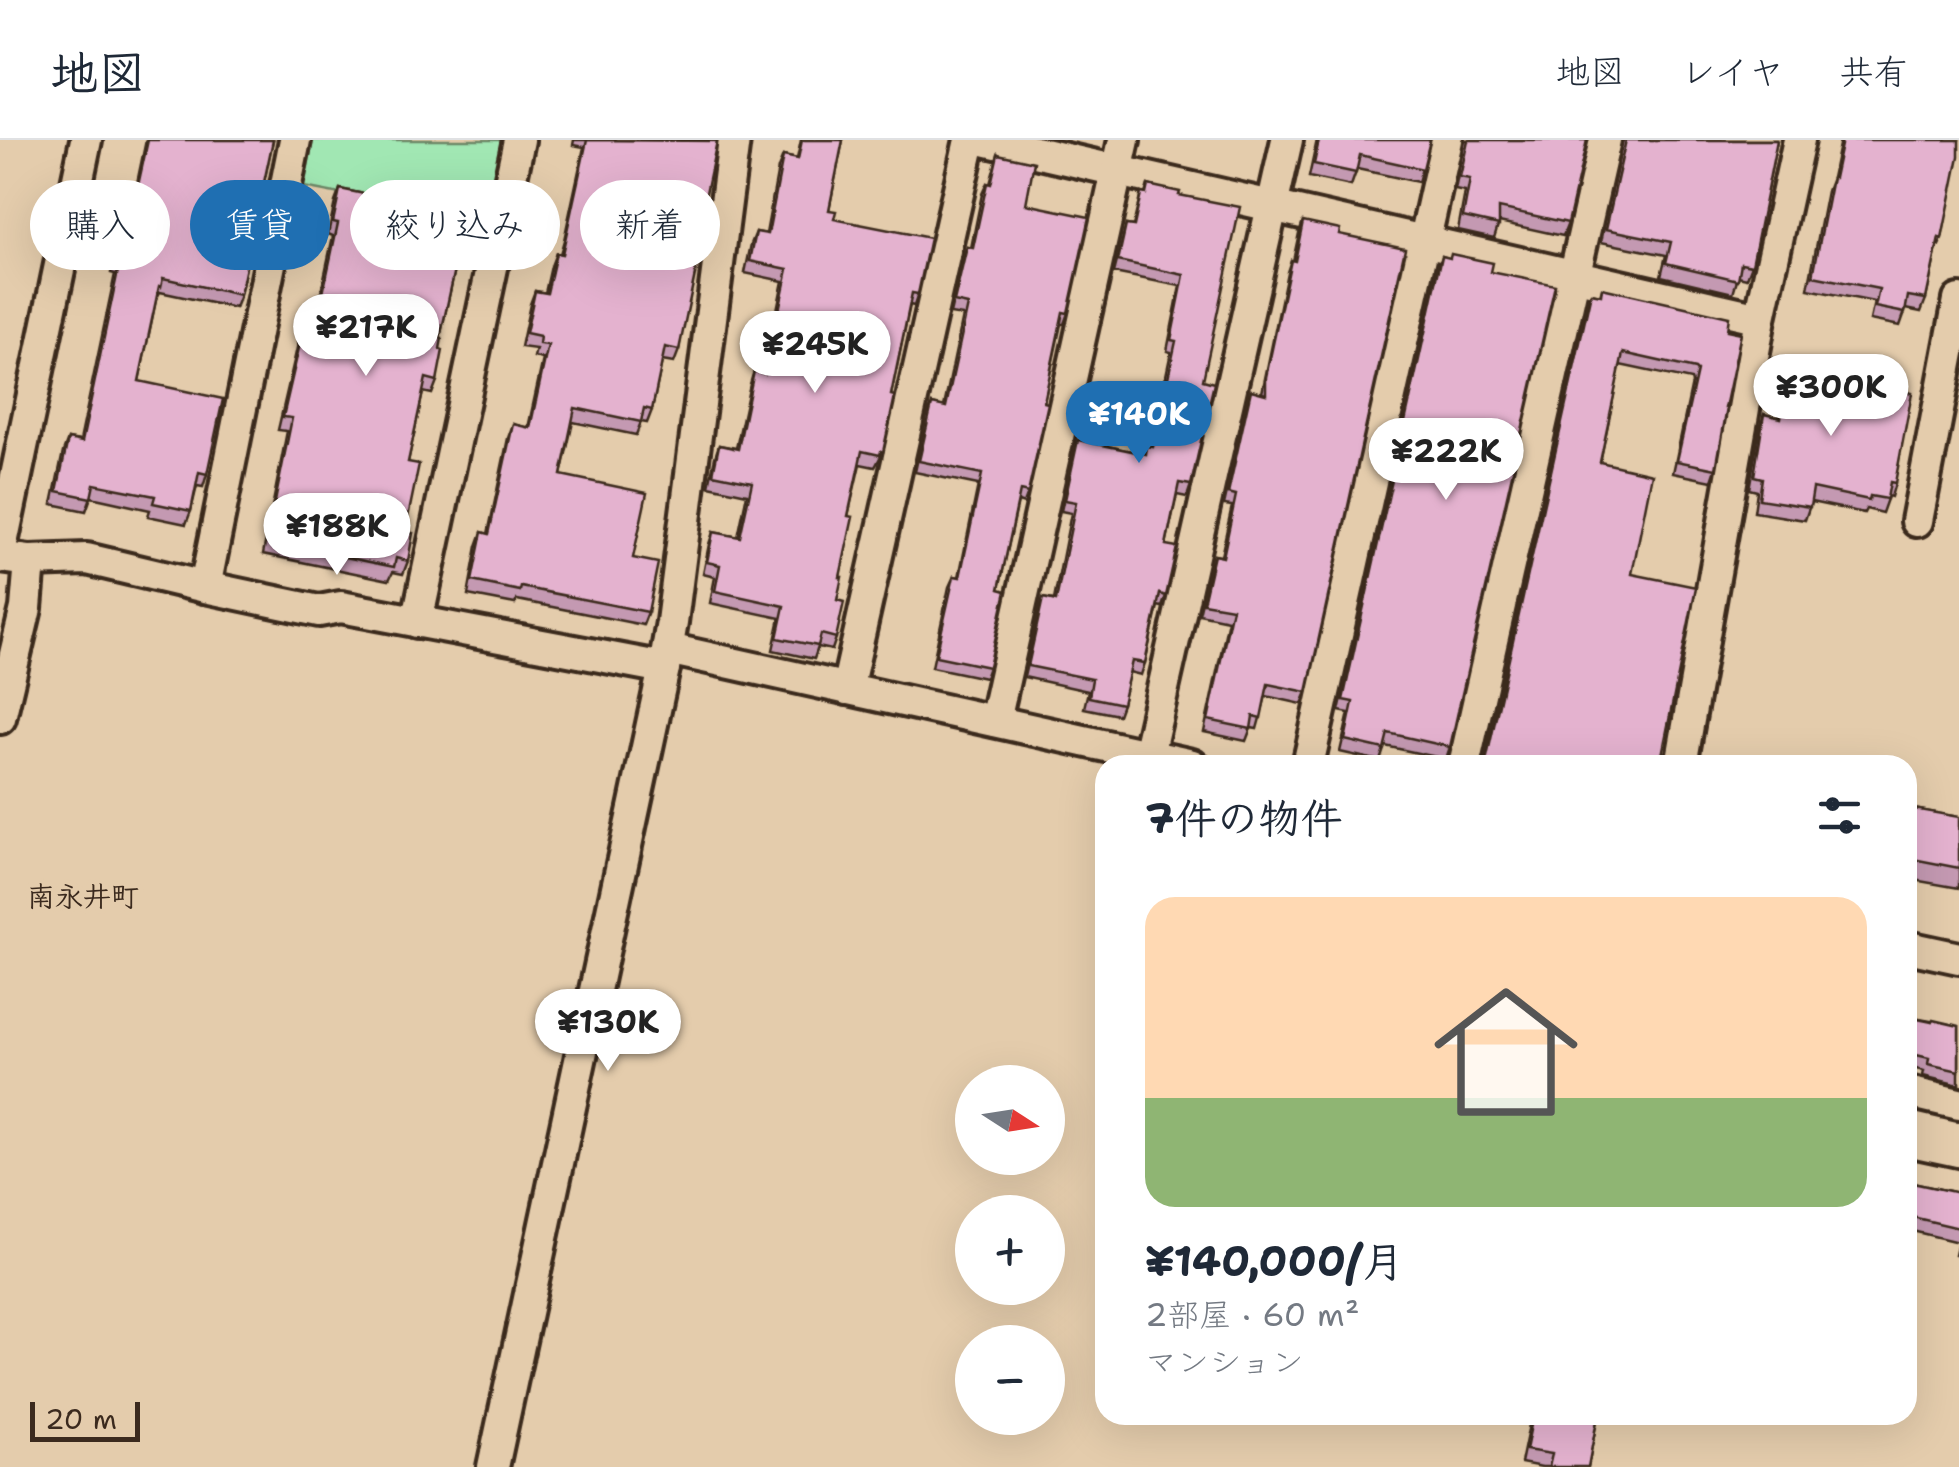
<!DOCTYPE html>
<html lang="ja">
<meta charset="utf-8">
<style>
:root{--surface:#fff;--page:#f6f6f7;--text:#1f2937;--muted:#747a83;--line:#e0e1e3;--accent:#1f6fb2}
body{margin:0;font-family:"Shantell Sans","Klee One",sans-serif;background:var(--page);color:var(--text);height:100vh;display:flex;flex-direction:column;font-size:38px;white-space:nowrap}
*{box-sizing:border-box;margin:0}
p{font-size:32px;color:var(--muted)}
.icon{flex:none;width:55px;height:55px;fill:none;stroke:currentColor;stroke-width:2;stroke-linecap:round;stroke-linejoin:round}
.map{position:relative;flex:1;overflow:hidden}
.sheet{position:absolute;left:1095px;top:615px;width:822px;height:670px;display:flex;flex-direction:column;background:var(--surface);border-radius:30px;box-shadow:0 10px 40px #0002}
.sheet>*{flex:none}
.top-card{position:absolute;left:30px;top:40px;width:915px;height:90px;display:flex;gap:20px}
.needle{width:65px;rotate:102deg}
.fabs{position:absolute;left:955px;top:925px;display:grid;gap:20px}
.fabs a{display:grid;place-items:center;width:110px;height:110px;border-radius:50%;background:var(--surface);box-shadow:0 10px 40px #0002;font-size:50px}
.scale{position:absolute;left:30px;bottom:25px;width:110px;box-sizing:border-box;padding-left:10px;border:5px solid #3b2a1e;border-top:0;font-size:28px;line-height:35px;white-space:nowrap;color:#3b2a1e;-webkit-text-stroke:8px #e4ccac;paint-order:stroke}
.price{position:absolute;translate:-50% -85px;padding:0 22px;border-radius:35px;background:#fff;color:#222;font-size:32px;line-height:65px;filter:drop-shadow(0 2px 5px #0008)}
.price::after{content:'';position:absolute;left:50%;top:60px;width:30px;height:22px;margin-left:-15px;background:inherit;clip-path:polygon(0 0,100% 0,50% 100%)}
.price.active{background:var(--accent);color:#fff}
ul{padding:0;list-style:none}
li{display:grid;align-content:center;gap:20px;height:530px;padding:0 50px}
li+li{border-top:2px solid var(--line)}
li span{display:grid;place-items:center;height:310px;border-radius:30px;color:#555}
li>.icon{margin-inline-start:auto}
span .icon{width:180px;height:180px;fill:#fffc;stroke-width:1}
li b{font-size:42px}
h2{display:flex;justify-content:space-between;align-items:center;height:120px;padding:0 50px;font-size:42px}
.tag{padding:0 35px;border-radius:45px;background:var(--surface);box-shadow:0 10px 40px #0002;font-size:35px;line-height:90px}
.tag.active{background:var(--accent);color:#fff}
header{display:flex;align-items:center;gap:60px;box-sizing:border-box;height:140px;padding:0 50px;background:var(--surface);border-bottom:2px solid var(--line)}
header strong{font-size:48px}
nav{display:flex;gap:55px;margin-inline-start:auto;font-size:35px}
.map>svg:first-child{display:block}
</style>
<header>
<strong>地図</strong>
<nav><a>地図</a><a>レイヤ</a><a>共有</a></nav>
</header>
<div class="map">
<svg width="1959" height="1327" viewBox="0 0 1959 1327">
<rect width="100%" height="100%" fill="#e4ccac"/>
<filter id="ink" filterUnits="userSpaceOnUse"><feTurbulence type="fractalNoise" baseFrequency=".01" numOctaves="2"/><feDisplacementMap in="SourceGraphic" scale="20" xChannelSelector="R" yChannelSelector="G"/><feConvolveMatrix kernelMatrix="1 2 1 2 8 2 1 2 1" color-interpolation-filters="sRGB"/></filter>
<g filter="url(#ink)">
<!-- green -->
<path fill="#a1e7b3" stroke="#6e8868" stroke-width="2.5" d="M313,0H502L484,82L304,47Z"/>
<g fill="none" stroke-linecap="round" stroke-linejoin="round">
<!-- street casing -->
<g stroke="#3b2a1e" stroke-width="38">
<g id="street">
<path d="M983,0L1760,178"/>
<path d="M1917,381L1959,160"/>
<path d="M0,413L86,0"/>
<path d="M0,417L30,421L87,419L205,447L319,471L341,467L664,528"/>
<path d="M205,447L295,0"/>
<path d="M417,482L519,0"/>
<path d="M668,509L1192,625"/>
<path d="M847,549L970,0"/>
<path d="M0,578L26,468L30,421"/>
<path d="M995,581L1124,0"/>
<path d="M1148,615L1287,0"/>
<path d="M1308,625L1447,0"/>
<path d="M1464,625L1605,0"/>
<path d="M1681,625L1760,178L1799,0"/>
<path d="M1908,807L1959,818"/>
<path d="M1908,952L1959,964"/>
<path d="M1908,1035L1959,1046"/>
<path d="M493,1327L664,528L672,482L734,0"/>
</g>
</g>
<!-- street -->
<use href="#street" stroke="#e4ccac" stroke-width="30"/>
</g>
<!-- wall -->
<g fill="#c499b2" stroke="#3b2a1e" stroke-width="2.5">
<path d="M146,0H273L240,155L235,168L160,152L156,160L139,241L207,334L203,347L197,346L191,371L186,384L148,376L150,370L91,357L86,371L52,364L63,312L68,299L80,301L115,134L111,133L117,103L122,90L127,91Z"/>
<path d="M574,0H714L695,105L679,210L674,223L662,221L652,270L647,283L641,282L636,295L573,282L561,335L633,418L648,472L643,485L517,460L515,464L468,455L477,406L482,392L488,394L508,298L513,284L528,288L543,219L534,217L536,209L521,207L530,164L535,151L545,153L551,126L556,113L560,114L564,100L584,7L573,5Z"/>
<path d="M801,0H843L829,70L834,79L918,154L914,166L910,165L891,255L883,312L875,327L860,324L848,376L837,460L836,498L832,510L818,507L814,519L773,510L780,478L710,463L715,437L703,434L709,404L713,392L738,397L747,354L709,346L715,317L719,305L736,308L750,244L754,231L764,233L783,141L745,133L751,104L756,92L766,94L778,28L783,16L797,19Z"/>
<path d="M1317,0H1430L1418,42L1357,29L1351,46L1309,37Z"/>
<path d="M1465,0H1587L1568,83L1563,96L1499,82L1494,98L1458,90L1465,52L1455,50Z"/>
<path d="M1623,0H1777L1752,125L1747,138L1738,136L1733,153L1661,136L1666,115L1601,102Z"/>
<path d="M1840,0H1959L1942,99L1936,112L1926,159L1921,172L1906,169L1900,186L1870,180L1874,162L1808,149L1827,51L1832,38Z"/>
<path d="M998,14L1026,64L1068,173L1064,184H1061L1044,262L1028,353L1024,364L1018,362L999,449L989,527L985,538L932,527L949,447L954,436L959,437L978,345L915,332L927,276L932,264L944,267L963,176L950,174L963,118L967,107L971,108L982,54L987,43L990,44Z"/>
<path d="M1148,45L1179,55L1203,240L1191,345L1187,357L1177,355L1166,405V456L1162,467L1158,466L1145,523L1141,535L1129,532L1122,564L1118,575L1084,568L1088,551L1024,537L1039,470L1043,458L1054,460L1071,373L1061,371L1074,311L1078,300L1145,314L1147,306L1151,307L1171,212L1167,211L1180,146L1114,133L1126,85L1133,86L1141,53L1145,54Z"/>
<path d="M340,49L426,67L429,61L465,98L461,111L459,110L440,198L437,241L432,254L423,252L408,322L405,392L408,421L403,434L393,432L389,440L263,414L287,291L278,290L303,182L308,169L317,171L333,96L328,94L335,62Z"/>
<path d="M1303,81L1307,552L1302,564L1266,556L1257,589L1251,588L1246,601L1204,592L1228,480L1199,474L1210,427L1214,415L1221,416L1232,366L1224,365L1247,262L1251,250L1262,253L1287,132L1291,120L1293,121L1299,93Z"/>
<path d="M1442,116L1491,132L1450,607L1446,619L1385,606L1380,621L1340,612L1349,573L1339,571L1438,128Z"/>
<path d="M1602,148L1727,190L1725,268L1716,329L1712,341L1673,333L1692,243L1691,240L1620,225L1600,322L1632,434L1484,622L1587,165L1591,153L1600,155Z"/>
<path d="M1790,225L1832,238L1895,343L1891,357L1888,356L1882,373L1866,369L1864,373L1811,362L1805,380L1754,372L1757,351L1749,349L1760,288L1764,274L1779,278L1785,238Z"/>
<path d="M1908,668L1959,677V748L1908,739Z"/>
<path d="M1908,877L1959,886V945L1923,936L1924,931L1908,927Z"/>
<path d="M1908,1042L1959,1053V1116L1955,1115L1958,1102L1908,1090Z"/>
<path d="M1531,1275H1598L1588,1327H1542L1521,1323Z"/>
</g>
<!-- building -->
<g fill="#e4b2cf" stroke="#3b2a1e" stroke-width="2.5">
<path d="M148,0H273L240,155L163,138L161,147L159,146L139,241L223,259L207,334L199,332L191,371L153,363L155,356L94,344L91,358L57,351L68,299L82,302L120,121L115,120L122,90L128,91Z"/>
<path d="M587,0L717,1L695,105L701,106L679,210L665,207L652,270L644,268L641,282L575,268L561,335L647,353L633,418L658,423L648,472L521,447L520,451L472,441L482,392L489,394L513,284L530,288L548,205L539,204L540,196L526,193L535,151L547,153L556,113L562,114Z"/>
<path d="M802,0H843L829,70L836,71L834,79L930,98L918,154L912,153L891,255L895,256L883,312L881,311L880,315L862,311L848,376L853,377L840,437H842L837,460L844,462L836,498L821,494L818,506L777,498L784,466L715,451L720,425L707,422L713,392L740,397L752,342L713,334L719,305L738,309L754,231L765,234L788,129L750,121L756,92L768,94L783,16L798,19Z"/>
<path d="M1319,0H1430L1423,29L1360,15L1356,33L1314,24Z"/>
<path d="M1468,0H1587L1568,83L1499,68V85L1463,77L1470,39L1460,37Z"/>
<path d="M1626,0H1777L1752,125L1741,123L1738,140L1666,123L1671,102L1606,89Z"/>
<path d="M1842,0H1959V16L1942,99L1939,98L1926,159L1908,156L1905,173L1875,167L1879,149L1813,136L1832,38H1834Z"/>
<path d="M998,14L1034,22L1026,64L1089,77L1068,173L1063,172L1044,262L1048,263L1028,353L1020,351L999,449L1006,451L989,527L936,516L954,436L960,437L982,334L919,321L932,264L946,267L968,165L954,162L967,107L973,108L987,43L991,44Z"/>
<path d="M1148,45L1180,52L1179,55L1240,67L1203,240L1214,243L1191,345L1179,343L1166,405L1177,407L1166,456L1160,454L1145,523L1132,521L1122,564L1089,557L1092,539L1028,526L1043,458L1056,461L1076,362L1065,360L1078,300L1146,314L1147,306L1153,307L1176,201L1171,200L1184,135L1118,121L1126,85L1134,86L1141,53L1146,54Z"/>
<path d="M340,49L427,67L429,61L471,70L465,98L462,97L440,198H442L440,209L443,210L437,241L426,238L408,322L419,324L405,392L413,393L408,421L396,418L394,427L267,401L292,278L283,277L308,169L319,172L338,83L333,82Z"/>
<path d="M1303,81L1340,89L1339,94L1405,108L1307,552L1268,544L1261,578L1253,576L1251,589L1208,580L1232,468L1203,463L1214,415L1223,417L1236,355L1228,353L1251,250L1266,254V237L1291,120L1295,121Z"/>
<path d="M1451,114L1493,123L1491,132L1555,145L1450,607L1388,593L1384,609L1345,600L1353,562L1343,560L1442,116L1450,118Z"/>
<path d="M1602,148L1729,177L1727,190L1741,193L1725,268H1727L1716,329L1677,321L1697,231L1695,229L1623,213L1600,322L1652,334L1632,434L1696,447L1660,625H1482L1487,617L1591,153L1601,155Z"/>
<path d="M1790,225L1833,232L1832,238L1912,253L1895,343L1890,342L1887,359L1870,356L1869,360L1813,348L1810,367L1759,359L1762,338L1754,336L1764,274L1781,278Z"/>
<path d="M1908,668L1959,677V728L1908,718Z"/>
<path d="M1908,877L1932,882L1933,880L1959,886V931L1928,924L1929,918L1908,913Z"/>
<path d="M1908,1042L1959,1053V1088L1908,1076Z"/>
<path d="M1533,1275H1598L1588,1327H1549L1552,1314L1526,1310Z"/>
</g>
</g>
<g text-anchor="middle" stroke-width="10" stroke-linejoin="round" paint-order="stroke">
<!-- neighbourhood labels -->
<g font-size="28" font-weight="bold" fill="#3b2a1e" stroke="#e4ccac">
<text x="83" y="766">南永井町</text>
</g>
</g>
</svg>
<div class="fabs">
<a><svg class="needle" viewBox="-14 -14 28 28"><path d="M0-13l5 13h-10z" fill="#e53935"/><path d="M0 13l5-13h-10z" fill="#747a83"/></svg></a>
<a>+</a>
<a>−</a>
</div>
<div class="scale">20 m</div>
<b class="price" style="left:366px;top:239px">¥217K</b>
<b class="price" style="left:815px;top:256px">¥245K</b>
<b class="price" style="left:1831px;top:299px">¥300K</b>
<b class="price active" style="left:1139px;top:326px">¥140K</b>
<b class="price" style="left:1446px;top:363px">¥222K</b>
<b class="price" style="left:337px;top:438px">¥188K</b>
<b class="price" style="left:608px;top:934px">¥130K</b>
<div class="top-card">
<a class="tag">購入</a>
<a class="tag active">賃貸</a>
<a class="tag">絞り込み</a>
<a class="tag">新着</a>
</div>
<section class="sheet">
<h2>7件の物件<svg class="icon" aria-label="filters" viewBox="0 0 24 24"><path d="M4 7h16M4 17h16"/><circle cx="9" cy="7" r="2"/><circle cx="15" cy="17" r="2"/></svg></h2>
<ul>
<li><span style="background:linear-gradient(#ffd9b3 65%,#8fb573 0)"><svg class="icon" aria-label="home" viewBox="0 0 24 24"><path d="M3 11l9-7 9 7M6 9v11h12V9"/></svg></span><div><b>¥140,000/月</b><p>2部屋 · 60 m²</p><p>マンション</p></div></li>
</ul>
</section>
</div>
